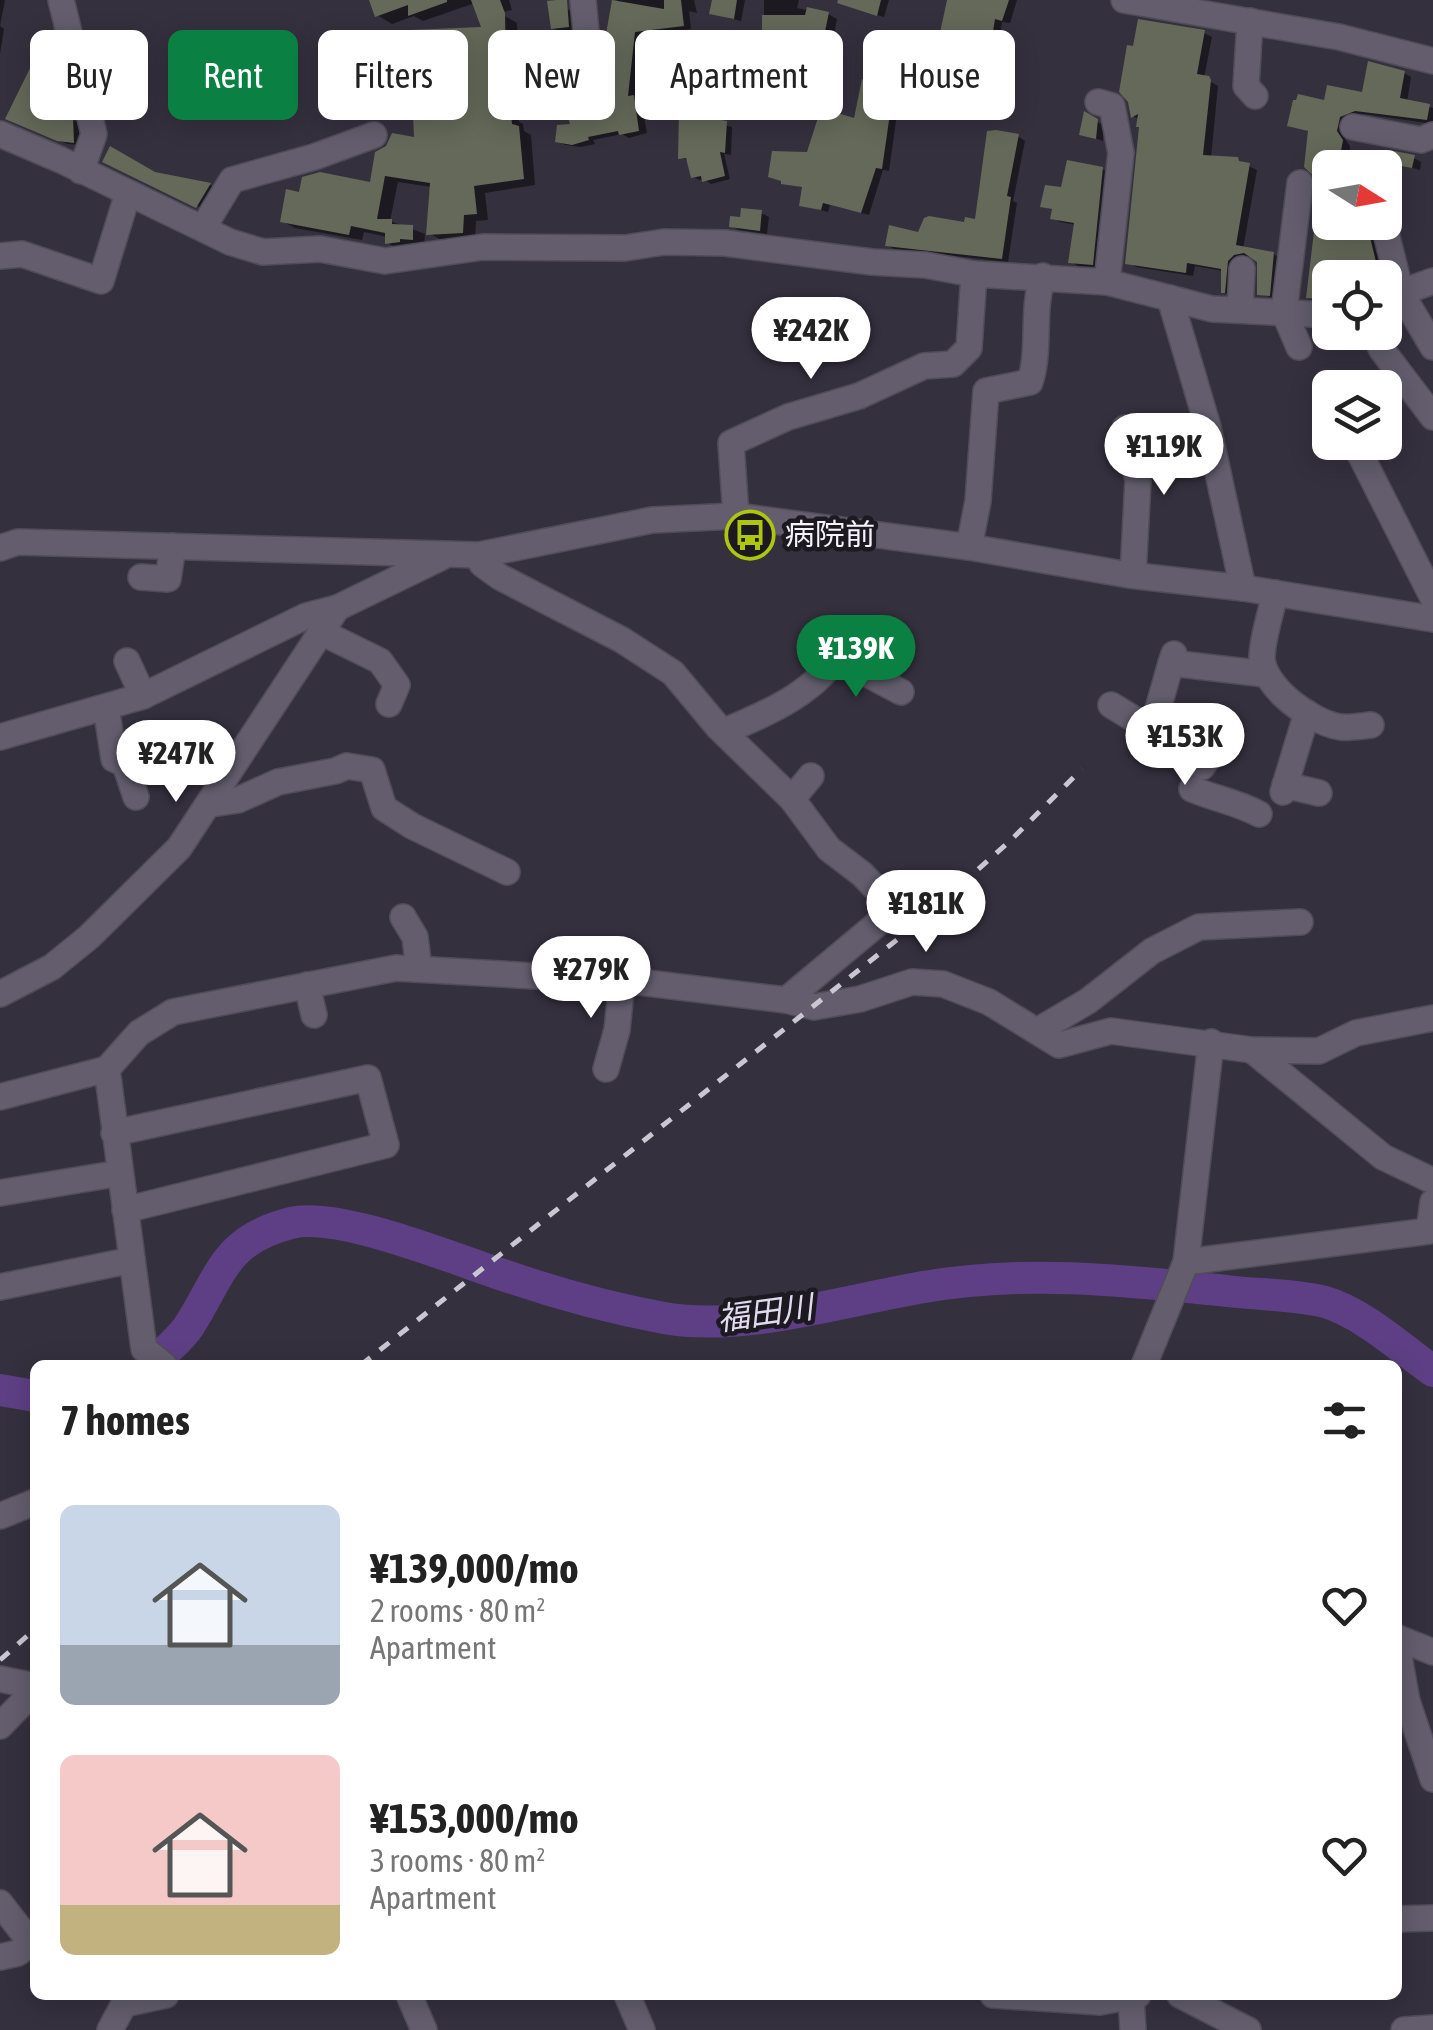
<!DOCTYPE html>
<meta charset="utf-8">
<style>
:root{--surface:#fff;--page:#f6f6f6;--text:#222;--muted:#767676;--accent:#0b8043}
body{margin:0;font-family:"Asap Condensed","Noto Sans JP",sans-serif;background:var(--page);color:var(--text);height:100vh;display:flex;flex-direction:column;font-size:38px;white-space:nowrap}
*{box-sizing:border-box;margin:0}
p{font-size:32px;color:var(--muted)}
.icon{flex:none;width:55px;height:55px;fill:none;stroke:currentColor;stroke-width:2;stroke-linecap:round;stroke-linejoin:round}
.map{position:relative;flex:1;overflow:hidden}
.panel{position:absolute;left:30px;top:1360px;width:1372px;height:640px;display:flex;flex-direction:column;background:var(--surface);border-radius:15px;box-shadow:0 5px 25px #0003}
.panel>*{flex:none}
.top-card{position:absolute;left:30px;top:30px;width:1375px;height:90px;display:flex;gap:20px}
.needle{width:65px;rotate:101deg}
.tools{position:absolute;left:1312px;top:150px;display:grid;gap:20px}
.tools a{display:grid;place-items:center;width:90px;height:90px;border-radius:15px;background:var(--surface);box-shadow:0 5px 25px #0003;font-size:50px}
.price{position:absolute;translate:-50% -85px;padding:0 22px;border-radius:35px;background:#fff;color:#222;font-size:32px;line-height:65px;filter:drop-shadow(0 2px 5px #0008)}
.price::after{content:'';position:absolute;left:50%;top:60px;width:30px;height:22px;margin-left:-15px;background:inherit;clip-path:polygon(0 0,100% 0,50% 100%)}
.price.selected{background:var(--accent);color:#fff}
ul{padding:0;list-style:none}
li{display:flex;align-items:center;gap:30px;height:250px;padding:0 30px}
li span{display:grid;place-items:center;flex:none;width:280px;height:200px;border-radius:15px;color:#555}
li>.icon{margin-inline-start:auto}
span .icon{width:120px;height:120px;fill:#fffc;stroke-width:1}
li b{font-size:42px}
h2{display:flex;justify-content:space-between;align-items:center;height:120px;padding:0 30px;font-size:42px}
.tag{padding:0 35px;border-radius:15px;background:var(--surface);box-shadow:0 5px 25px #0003;font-size:35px;line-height:90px}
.tag.selected{background:var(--accent);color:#fff}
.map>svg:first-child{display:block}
</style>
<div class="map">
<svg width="1433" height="2030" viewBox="0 0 1433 2030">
<rect width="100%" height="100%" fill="#35303e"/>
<!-- shadow -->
<g fill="#0007">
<path d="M0,0H5L0,26Z"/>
<path d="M372,0H509L512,10L500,13L517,23L519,122L523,124L524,131L531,135L535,185L485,193L488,220L476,221L475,240H441L429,233L432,187L398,182L390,221L425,234L424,245L400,250L388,243V237L364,232L362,240L295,228L282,221L301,194L372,185L416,140L485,30L475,3L423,21L414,16L392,24L377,15Z"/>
<path d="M617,0H694L697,13L689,11L691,29L642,35L635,98L641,102L647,133L629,138L622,134L593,140L595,144L581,147L565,145L557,141L573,127L586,103L592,107L609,92L610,31Z"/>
<path d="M715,0H745L741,21L712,13Z"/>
<path d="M764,0H799L797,8L828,14L837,19L825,80L808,76L794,68L745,72L736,67L764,36Z"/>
<path d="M855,0H889L884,17L860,10Z"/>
<path d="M970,0H1017L1010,23L1002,22L1000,35H994L985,70L946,59Z"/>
<path d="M567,9L574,13L576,30L560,32L553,28Z"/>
<path d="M0,26L4,29L0,54Z"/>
<path d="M1204,33L1212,37L1204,78L1218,86L1211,158L1237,160L1257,170L1243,249L1273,254L1282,259L1277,299L1260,294L1259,261L1252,256L1242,258L1232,296L1223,292V271L1195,266L1193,276L1136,267L1128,262L1140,120L1133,116Z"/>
<path d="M51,63L60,68L65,78L47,112L79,122L80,145L67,144L16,122Z"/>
<path d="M1404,73L1411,77L1407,102L1433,108V124L1364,114L1349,119L1344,128L1345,139L1350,146L1348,168H1330V222H1380L1387,285L1385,286V278H1364L1362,273L1330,278V301L1316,300L1309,296L1322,181L1311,132L1290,125L1326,103L1364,95Z"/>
<path d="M693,80L708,90L713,122L732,127L731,155L724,154L730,179L711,184L704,179L699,180L693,176L689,161L680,157L682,112L677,109Z"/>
<path d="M893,88L900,92L889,171L883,170L869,215L830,205L828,212L802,205L805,188L784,182L809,155L856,121Z"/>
<path d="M1086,115L1104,126L1103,141L1082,134Z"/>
<path d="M989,134L1019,137L1025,141L1013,201L1017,203L1008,262L894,249L887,245L977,222Z"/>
<path d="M1414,158L1421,162L1420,170L1389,161Z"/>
<path d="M105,161L210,185L216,188L204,209Z"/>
<path d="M1102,169L1109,173L1099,267L1078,266L1071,262L1076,225L1060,222L1053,218L1054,210L1042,206Z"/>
<path d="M1385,202L1391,205L1393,215L1385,218Z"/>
<path d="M761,213L769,217L767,234L739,230L731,226Z"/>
</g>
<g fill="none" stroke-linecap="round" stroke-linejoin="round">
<!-- river -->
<g stroke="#5e3f85" stroke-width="32">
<path d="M153,1365C164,1351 180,1340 189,1326C222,1274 224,1240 291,1223C338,1211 454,1259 503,1275C555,1293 609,1308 664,1318C742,1332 839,1302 918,1288C1022,1269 1123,1280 1227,1291C1258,1295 1294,1294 1325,1302C1361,1312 1402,1349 1433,1371"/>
<path d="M0,1390L35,1396"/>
</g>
</g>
<!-- building -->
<g fill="#656959">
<path d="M369,0H447V2L408,16V5L375,17Z"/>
<path d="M471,0H500L505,13L507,114H511L512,124L519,126L524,179L474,186L477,214L464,215L463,233L426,235L430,183L385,176L377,219H392V224L413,225V240L400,239V242L385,244V233L351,226L349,235L280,222L286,189L299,192L302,177L320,172L370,182L375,152L386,146L392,133L414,137L409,30L481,27Z"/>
<path d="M556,0H567L569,27L551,29L547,1Z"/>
<path d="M612,0L664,9V0H681L684,26L635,32L628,96L634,95L639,131L619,135L618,131L588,137L589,140L572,145L555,142L557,125L570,124L566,111L571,109L570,105L587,101L588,113L591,101L600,99L606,91V34Z"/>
<path d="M712,0H737L734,19L709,14Z"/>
<path d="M838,0H881L877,16L837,3Z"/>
<path d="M947,0H1009L1002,21L995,19L993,32H987L981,65L977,67L943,60L945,49L937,47Z"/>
<path d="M807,7L829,12L816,76L797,73L798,68L783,65L734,68L733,36L762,34V15H805Z"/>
<path d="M1138,19L1205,30L1197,74L1209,76L1211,80L1203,155L1238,157L1239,161L1250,163L1236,245L1274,252L1270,296L1257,295V262L1244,253L1234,255L1228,261L1225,293H1221V269L1187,263L1186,273L1125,264L1139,127H1136L1138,114L1131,118L1128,102L1119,92L1127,45L1133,46Z"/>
<path d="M36,56L52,61L58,72L40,108L73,115L74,143L57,141L5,119Z"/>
<path d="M1368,61L1405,71L1400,98L1430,104L1427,120L1355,111L1340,117L1337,131L1343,140L1338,168H1330V222H1370L1369,233L1380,278H1361L1359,269L1329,278V299L1306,298L1320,182L1304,167L1308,131L1287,126L1293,100H1296L1298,94L1324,100L1327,85L1362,92Z"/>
<path d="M680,76V80L694,78L695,85L702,84L708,118L727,121L725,153L720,152L725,176L702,182L701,176L691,178L686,158L678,159L679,110H674L666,78Z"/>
<path d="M862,79L894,86L882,169L876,168L861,213L823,203L821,210L799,206L802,187L781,184V181L768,177L772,151L807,152L821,108L854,118Z"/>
<path d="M1084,111L1098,119L1096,139L1079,135Z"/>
<path d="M996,130L1019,134L1007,196L1011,197L1002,259L885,246L889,225L918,232L924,218L929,216L964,222L965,217L975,219L987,131Z"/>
<path d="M110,146L155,172L211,183L196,208L102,162Z"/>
<path d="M1389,150L1415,155L1412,168L1386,163Z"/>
<path d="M1067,160L1103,167L1093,265L1068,263L1074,223L1050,219L1052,209L1040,207L1045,185L1061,187Z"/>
<path d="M741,208L762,210L760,231L729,227L730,216L740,217Z"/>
</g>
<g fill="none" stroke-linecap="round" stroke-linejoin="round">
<!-- minor casing -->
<g stroke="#514c58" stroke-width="28">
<g id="minor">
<path d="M61,0L94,134L81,171"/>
<path d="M583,0L591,85"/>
<path d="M1124,0L1339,37L1433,61"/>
<path d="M1250,21L1246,86L1255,96"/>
<path d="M1098,102L1112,106L1121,153L1107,282"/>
<path d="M1353,127L1421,140L1433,135"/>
<path d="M0,134L61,160L230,242L263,252L320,249L385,261L483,247L625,248L664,242L725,243L872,262L925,265L974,274L1107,282L1212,309L1330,315"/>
<path d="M203,228L232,180L314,157L374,135"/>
<path d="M1385,229L1401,293L1433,347"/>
<path d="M0,256L22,254L101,281L128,193"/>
<path d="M1170,298L1208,427L1243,588"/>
<path d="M1386,298L1433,281"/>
<path d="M1240,310L1242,269"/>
<path d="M1373,332L1382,350L1433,417"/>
<path d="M1299,347L1284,312L1300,183"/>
<path d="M1125,428L1138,480L1133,575"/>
<path d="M1354,442L1433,598"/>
<path d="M736,516L731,443L788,417L859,396L924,366L953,364L969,348L974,274"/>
<path d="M969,547L978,501L986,391L1030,382C1041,347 1031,312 1043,276"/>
<path d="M0,548L18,542L479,555L652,520L736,516L969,547L1129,575L1243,588L1433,619"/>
<path d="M479,555L482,564L500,577L622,640L673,673L718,727L792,799L829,849L862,874L881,894L889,914L786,1000"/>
<path d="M141,577L168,579L173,546"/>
<path d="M1275,593C1271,613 1263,636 1262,656C1261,686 1312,723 1340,727C1350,728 1361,726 1371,725"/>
<path d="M321,632L380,661L397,685L389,704"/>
<path d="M1174,654L1171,663L1265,674"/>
<path d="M837,658L901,692"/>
<path d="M127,661L143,696"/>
<path d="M1111,705L1152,730L1171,663"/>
<path d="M106,707L114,759L125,764L136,797"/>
<path d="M1152,730L1202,767L1211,754"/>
<path d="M725,731C771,712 819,691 844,646"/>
<path d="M0,737L143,696L306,616L337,608L442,557"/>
<path d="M1285,785L1319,793"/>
<path d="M1192,789C1215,799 1237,802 1259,814"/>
<path d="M1283,792L1307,713"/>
<path d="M792,799L811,776"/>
<path d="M211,804L238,800L278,782L335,771L347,766L372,770L384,808L412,826L507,872"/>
<path d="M403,917L415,937L419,969"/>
<path d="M307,985L314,1015"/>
<path d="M0,994L52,967L89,937L179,848L337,608"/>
<path d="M1037,1031L1088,1001L1152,951L1199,927L1300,922"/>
<path d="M1252,1050L1383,1157L1433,1181"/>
<path d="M107,1069L144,1349L164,1365"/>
<path d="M606,1069L617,1030L622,981"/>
<path d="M0,1097L107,1069L139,1033L173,1012L396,968L639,982L786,1000L814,1007L860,999L912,982L943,984L989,1002L1059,1045L1111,1031L1252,1050L1319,1051L1356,1033L1433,1018"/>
<path d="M114,1133L368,1078L386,1145L125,1210"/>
<path d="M0,1193L120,1173"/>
<path d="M1186,1262L1429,1231L1433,1202"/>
<path d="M0,1287L132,1260"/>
<path d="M1144,1365L1186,1262L1211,1042"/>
<path d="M0,1516L35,1502"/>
<path d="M1398,1638L1433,1652"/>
<path d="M1398,1651L1407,1701L1433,1779"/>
<path d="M0,1679L35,1686"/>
<path d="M0,1726L35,1690"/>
<path d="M0,1903L35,1948"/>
<path d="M1398,1919L1433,1918"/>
<path d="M0,1957L18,1953L35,1940"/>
<path d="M409,1995L424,2030"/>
<path d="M627,1995L642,2030"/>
<path d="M993,1995L1100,2002L1138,1995"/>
<path d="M1180,1995L1248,2030"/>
<path d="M1131,1997L1133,2030"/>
<path d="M110,2030L124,2004L166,1995"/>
<path d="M1404,2030L1433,2028"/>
</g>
</g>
<!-- minor -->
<use href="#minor" stroke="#635d6d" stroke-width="25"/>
<!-- rail -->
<g stroke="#cac7d1" stroke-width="5" stroke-dasharray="12 12" stroke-linecap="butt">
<path d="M361,1365L913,927L1010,841L1082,769"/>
<path d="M0,1660L35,1629"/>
</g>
</g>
<!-- icons -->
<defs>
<g id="bus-ring" transform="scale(2.5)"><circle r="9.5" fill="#1c1920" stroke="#adc60e" stroke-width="1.5"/><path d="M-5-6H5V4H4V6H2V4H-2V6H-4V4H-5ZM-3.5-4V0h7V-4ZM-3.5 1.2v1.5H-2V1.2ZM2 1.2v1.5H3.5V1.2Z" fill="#adc60e"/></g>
</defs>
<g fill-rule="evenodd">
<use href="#bus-ring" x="750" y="535"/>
</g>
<g text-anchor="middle" stroke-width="9" stroke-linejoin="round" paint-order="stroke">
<!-- poi labels -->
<g font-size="30" fill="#f5f2fb" stroke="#1c1920" text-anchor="start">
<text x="785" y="545">病院前</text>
</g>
<!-- water labels -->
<g font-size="32" font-style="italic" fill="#e2dbef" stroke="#1c1920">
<text transform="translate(765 1313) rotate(-8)" y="11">福田川</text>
</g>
</g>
</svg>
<div class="tools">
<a><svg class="needle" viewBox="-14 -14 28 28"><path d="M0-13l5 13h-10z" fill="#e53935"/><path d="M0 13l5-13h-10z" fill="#767676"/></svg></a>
<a><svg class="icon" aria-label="locate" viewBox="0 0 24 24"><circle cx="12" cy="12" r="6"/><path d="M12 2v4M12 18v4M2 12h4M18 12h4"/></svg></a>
<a><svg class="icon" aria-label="layers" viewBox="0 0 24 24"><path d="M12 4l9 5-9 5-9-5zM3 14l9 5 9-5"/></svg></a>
</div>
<b class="price" style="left:811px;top:382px">¥242K</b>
<b class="price" style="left:1164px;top:498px">¥119K</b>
<b class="price selected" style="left:856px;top:700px">¥139K</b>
<b class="price" style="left:1185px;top:788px">¥153K</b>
<b class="price" style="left:176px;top:805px">¥247K</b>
<b class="price" style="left:926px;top:955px">¥181K</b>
<b class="price" style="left:591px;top:1021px">¥279K</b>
<div class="top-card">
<a class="tag">Buy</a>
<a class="tag selected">Rent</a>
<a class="tag">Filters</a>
<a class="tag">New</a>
<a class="tag">Apartment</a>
<a class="tag">House</a>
</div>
<section class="panel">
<h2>7 homes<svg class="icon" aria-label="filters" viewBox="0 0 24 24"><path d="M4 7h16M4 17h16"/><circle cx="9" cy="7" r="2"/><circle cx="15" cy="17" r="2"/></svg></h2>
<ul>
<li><span style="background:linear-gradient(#c9d6e8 70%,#9aa5b1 0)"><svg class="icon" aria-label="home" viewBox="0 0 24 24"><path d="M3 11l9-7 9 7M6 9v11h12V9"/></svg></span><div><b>¥139,000/mo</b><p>2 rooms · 80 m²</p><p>Apartment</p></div><svg class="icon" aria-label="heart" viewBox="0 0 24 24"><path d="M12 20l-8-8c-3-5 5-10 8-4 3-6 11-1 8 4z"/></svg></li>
<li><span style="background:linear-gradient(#f6c9c9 75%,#c2b280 0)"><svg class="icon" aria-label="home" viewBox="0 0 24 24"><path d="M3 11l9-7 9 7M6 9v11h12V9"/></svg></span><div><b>¥153,000/mo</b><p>3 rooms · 80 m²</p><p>Apartment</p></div><svg class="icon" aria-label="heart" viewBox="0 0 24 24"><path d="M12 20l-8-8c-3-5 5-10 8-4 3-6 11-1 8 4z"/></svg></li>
</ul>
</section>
</div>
